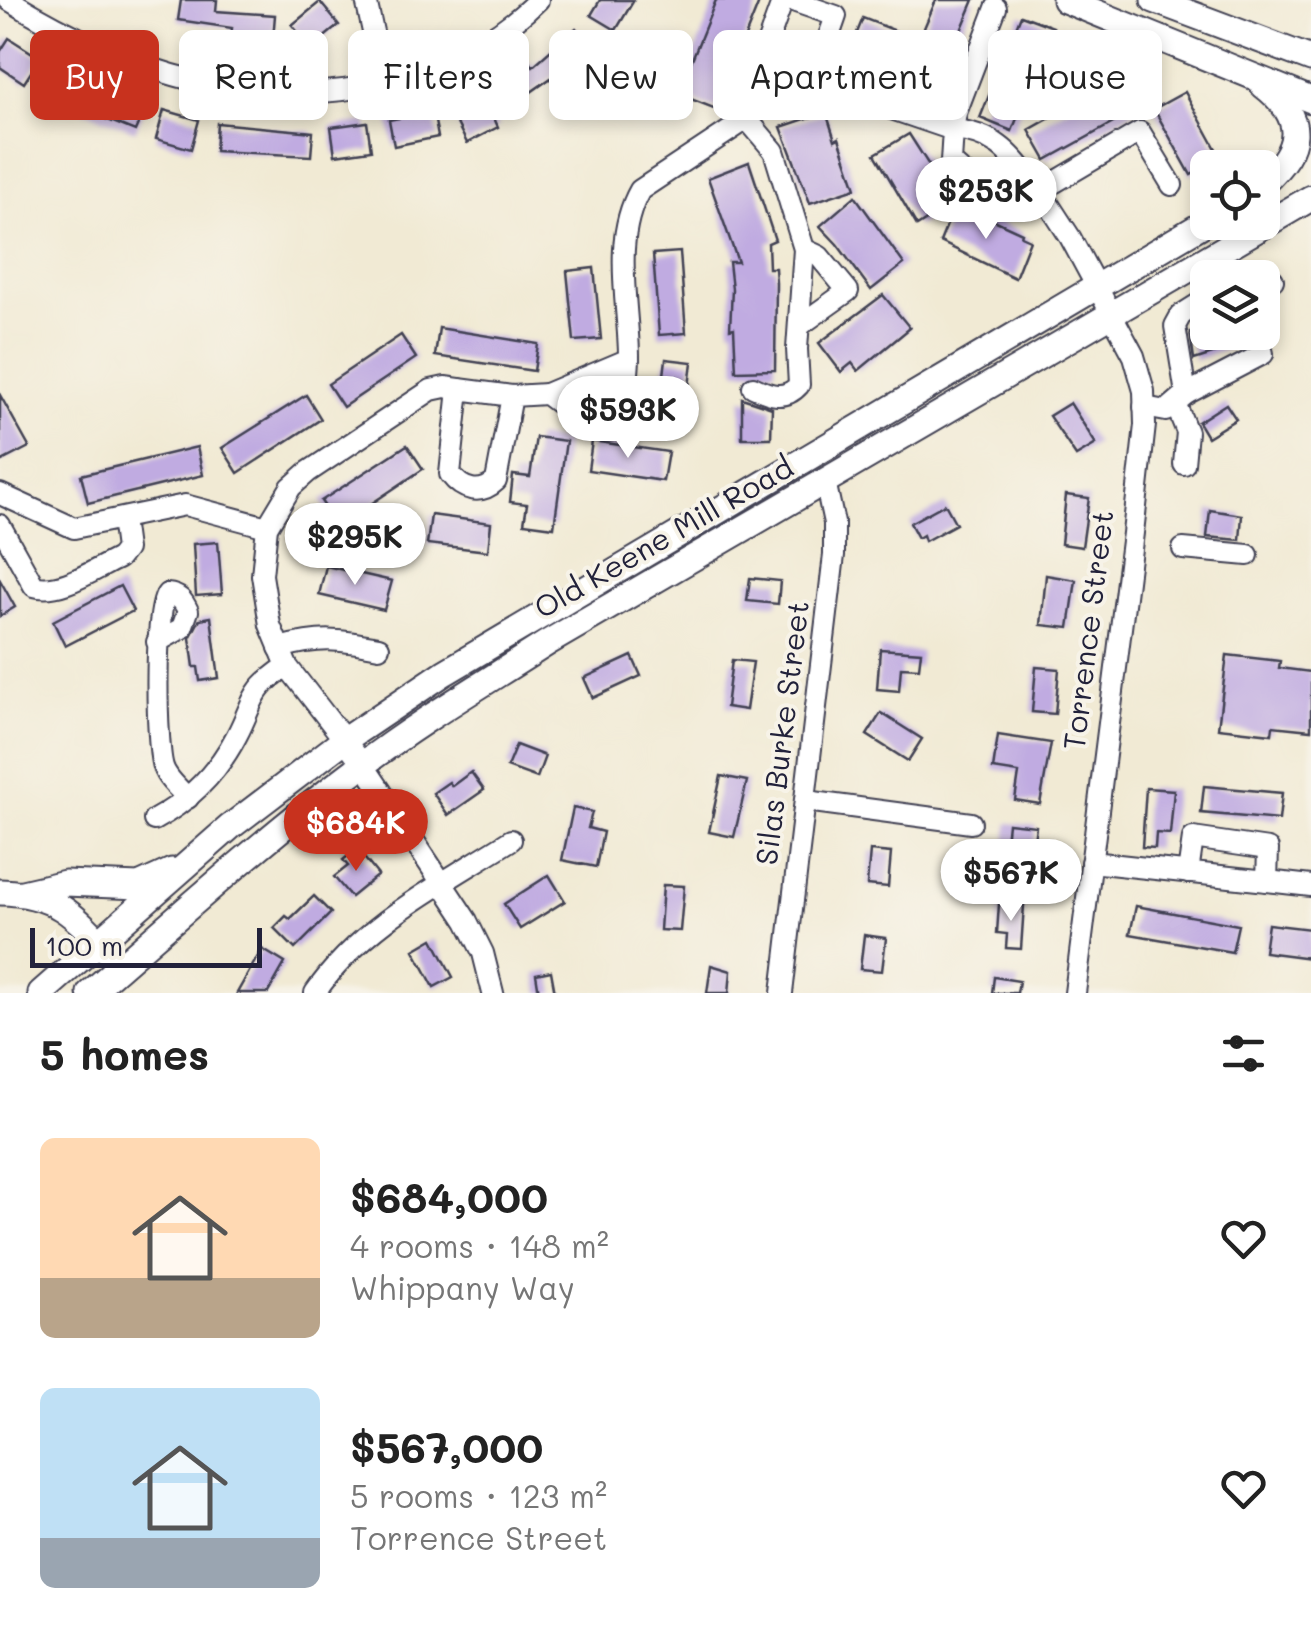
<!DOCTYPE html>
<meta charset="utf-8">
<style>
:root{--surface:#fff;--page:#f2f2f2;--text:#222;--muted:#767676;--accent:#c8321e}
body{margin:0;font-family:Mali,sans-serif;background:var(--page);color:var(--text);height:100vh;display:flex;flex-direction:column;font-size:38px;white-space:nowrap}
*{box-sizing:border-box;margin:0}
p{font-size:32px;color:var(--muted)}
.icon{flex:none;width:55px;height:55px;fill:none;stroke:currentColor;stroke-width:2;stroke-linecap:round;stroke-linejoin:round}
.map{position:relative;height:993px;overflow:hidden}
.side{display:flex;flex-direction:column;background:var(--surface);flex:1}
.side>*{flex:none}
.hud{position:absolute;left:30px;top:30px;width:1252px;height:90px;display:flex;gap:20px}
.fabs{position:absolute;left:1190px;top:150px;display:grid;gap:20px}
.fabs a{display:grid;place-items:center;width:90px;height:90px;border-radius:15px;background:var(--surface);box-shadow:0 5px 15px #0003;font-size:50px}
.scale{position:absolute;left:30px;bottom:25px;width:232px;box-sizing:border-box;padding-left:10px;border:5px solid #22223b;border-top:0;font-size:28px;line-height:35px;white-space:nowrap;color:#22223b;-webkit-text-stroke:8px #f7f3e8;paint-order:stroke}
.price{position:absolute;translate:-50% -85px;padding:0 22px;border-radius:35px;background:#fff;color:#222;font-size:32px;line-height:65px;filter:drop-shadow(0 2px 5px #0008)}
.price::after{content:'';position:absolute;left:50%;top:60px;width:30px;height:22px;margin-left:-15px;background:inherit;clip-path:polygon(0 0,100% 0,50% 100%)}
.price.on{background:var(--accent);color:#fff}
ul{padding:0;list-style:none}
li{display:flex;align-items:center;gap:30px;height:250px;padding:0 40px}
li span{display:grid;place-items:center;flex:none;width:280px;height:200px;border-radius:15px;color:#555}
li>.icon{margin-inline-start:auto}
span .icon{width:120px;height:120px;fill:#fffc;stroke-width:1}
li b{font-size:42px}
h2{display:flex;justify-content:space-between;align-items:center;height:120px;padding:0 40px;font-size:42px}
.pill{padding:0 35px;border-radius:15px;background:var(--surface);box-shadow:0 5px 15px #0003;font-size:35px;line-height:90px}
.pill.on{background:var(--accent);color:#fff}
.map>svg:first-child{display:block}
</style>
<div class="map">
<svg width="1311" height="993" viewBox="0 0 1311 993">
<rect width="100%" height="100%" fill="#f7f3e8"/>
<filter id="ink" filterUnits="userSpaceOnUse"><feTurbulence type="fractalNoise" baseFrequency=".01" numOctaves="2"/><feDisplacementMap in="SourceGraphic" scale="20" xChannelSelector="R" yChannelSelector="G"/><feConvolveMatrix kernelMatrix="1 2 1 2 8 2 1 2 1" color-interpolation-filters="sRGB"/></filter>
<filter id="wash" filterUnits="userSpaceOnUse"><feTurbulence type="fractalNoise" baseFrequency=".0048" numOctaves="4" result="noise"/><feDisplacementMap in="SourceGraphic" scale="40" xChannelSelector="R" yChannelSelector="G"/><feGaussianBlur stdDeviation="2.25" result="paint"/><feColorMatrix in="noise" values="0 0 0 0 0 0 0 0 0 0 0 0 0 0 0 0 0 1.4 0 .05"/><feComposite in="paint" operator="in"/></filter>
<g filter="url(#wash)">
<rect width="100%" height="100%" fill="#f1ead4"/>
<g id="blocks">
<!-- building -->
<g fill="#c0abe1">
<path d="M181,0H217L216,11L275,15L273,39L231,36L232,28L178,20Z"/>
<path d="M600,0H634L616,30L591,15Z"/>
<path d="M716,0H760L716,109L678,94Z"/>
<path d="M936,0H974L929,106L847,69L850,61L846,60L863,18L919,40Z"/>
<path d="M320,2L339,25L311,48L292,25Z"/>
<path d="M1021,15L1053,27L1012,131L980,118Z"/>
<path d="M576,28L594,50L564,75L561,71L494,118L498,127L467,143L448,106L480,90L482,94L529,61L533,66Z"/>
<path d="M9,38L40,58L24,83L0,67V52Z"/>
<path d="M59,69L146,106L135,131L46,95Z"/>
<path d="M1116,81L1133,112L1046,160L1029,130Z"/>
<path d="M1185,92L1221,158L1191,175L1154,109Z"/>
<path d="M164,110L199,120L191,149L156,139Z"/>
<path d="M433,111L438,137L394,146L389,120Z"/>
<path d="M826,112L835,140L839,138L856,188L810,203L781,127Z"/>
<path d="M367,122L371,150L335,155L331,127Z"/>
<path d="M217,123L313,132L311,156L215,151Z"/>
<path d="M909,134L948,195L935,203L947,207L917,226L875,154Z"/>
<path d="M749,162L775,240L768,243L769,268H775L776,283L775,370L736,371L734,328L730,329L732,289L729,262H738L708,178Z"/>
<path d="M855,196L904,264L871,290L837,244L820,226Z"/>
<path d="M953,210L979,220L981,214L1022,233L1021,236L1030,240L1015,278L940,242Z"/>
<path d="M680,252L686,333L659,335L653,254Z"/>
<path d="M594,268L601,339L574,341L567,271Z"/>
<path d="M883,295L910,328L858,371L852,363L841,372L819,343Z"/>
<path d="M1208,327V332H1245L1246,343L1194,360L1190,332Z"/>
<path d="M439,328L538,344L534,371L435,356Z"/>
<path d="M401,335L416,358L343,407L328,384Z"/>
<path d="M666,359L692,362L684,428L658,425Z"/>
<path d="M0,395L29,447L0,462Z"/>
<path d="M306,395L321,419L238,473L222,448Z"/>
<path d="M742,398L772,408L771,438H742Z"/>
<path d="M1070,403L1096,444L1076,456L1049,416Z"/>
<path d="M1226,404L1236,419L1207,437L1198,422Z"/>
<path d="M536,437L566,441L554,527L524,523L527,504L510,502L513,475L530,477Z"/>
<path d="M592,441L668,452L663,481L588,470Z"/>
<path d="M407,445L423,469L338,526L321,501Z"/>
<path d="M197,447L203,475L88,503L81,475Z"/>
<path d="M1066,495L1089,498L1082,547L1061,544Z"/>
<path d="M945,504L956,524L925,541L923,535L918,538L910,523Z"/>
<path d="M1210,510L1242,515L1240,540L1207,537Z"/>
<path d="M431,515L491,523L488,551L427,544Z"/>
<path d="M218,542L222,594L196,596L193,544Z"/>
<path d="M326,566L392,581L384,610L319,595Z"/>
<path d="M1046,575L1076,580L1069,628L1041,625Z"/>
<path d="M750,578L780,581L778,604L747,601Z"/>
<path d="M0,580L15,607L0,616Z"/>
<path d="M120,586L133,611L65,646L53,621Z"/>
<path d="M211,617L219,678L200,681L198,667H194L190,638L200,619Z"/>
<path d="M880,649L921,652L919,668L901,667L899,691L877,689Z"/>
<path d="M1227,655L1280,661L1279,668L1311,672V730L1273,726L1272,734L1218,728Z"/>
<path d="M632,656L641,676L593,698L584,678Z"/>
<path d="M732,660L753,662L746,710L726,707Z"/>
<path d="M1036,667L1059,669L1055,714L1032,712Z"/>
<path d="M881,713L922,739L908,761L867,735Z"/>
<path d="M998,735L1051,743L1040,804L1015,800L1019,773L993,769Z"/>
<path d="M516,745L545,756L537,778L507,767Z"/>
<path d="M471,772L484,790L448,815L433,793L449,782L452,786Z"/>
<path d="M721,776L747,781L734,837L709,832Z"/>
<path d="M1204,786L1282,793L1279,820L1201,813Z"/>
<path d="M1146,788L1174,790L1170,834L1156,833L1155,848L1142,847Z"/>
<path d="M573,808L592,812L588,828L603,832L596,867L562,860Z"/>
<path d="M1008,823L1036,826L1030,871L1011,869L1013,854L1005,853Z"/>
<path d="M357,849L378,875L351,897L334,877L348,866L343,860Z"/>
<path d="M870,851L891,853L888,887L867,885Z"/>
<path d="M549,875L565,901L520,929L504,904Z"/>
<path d="M663,885L684,886L680,931L660,930Z"/>
<path d="M314,896L331,913L295,949L274,928L286,916L290,919Z"/>
<path d="M999,904L1024,905L1021,949L1006,948L1007,934L997,933Z"/>
<path d="M1136,906L1238,925L1232,952L1130,934Z"/>
<path d="M1268,924L1311,929V958L1264,952Z"/>
<path d="M864,935L886,938L882,971L860,969Z"/>
<path d="M433,939L453,977L434,987L414,950Z"/>
<path d="M262,949L285,963L268,993H237Z"/>
<path d="M711,965L731,971L729,993H707Z"/>
<path d="M551,971L555,993H539L536,974Z"/>
<path d="M994,977L1019,981L1017,993H992Z"/>
</g>
</g>
</g>
<g filter="url(#ink)">
<use href="#blocks" fill-opacity="0" stroke="#414052" stroke-width="2.5"/>
<g fill="none" stroke-linecap="round" stroke-linejoin="round">
<!-- minor casing -->
<g stroke="#414052" stroke-width="24">
<g id="minor">
<path d="M9,0C125,71 257,117 393,80C448,65 497,41 538,0"/>
<path d="M366,0L384,82"/>
<path d="M783,0L750,91L747,119L774,151L804,249L819,256L848,291L799,326"/>
<path d="M790,0L836,16L819,65L818,84"/>
<path d="M996,8L956,113L953,130C1000,134 1012,157 1040,191L1140,132L1172,185"/>
<path d="M1209,256L1223,278"/>
<path d="M1262,287L1273,280"/>
<path d="M753,387C770,395 785,401 799,385L797,349L804,249"/>
<path d="M459,389L445,387L431,390L308,472L291,487L267,527L262,575L270,625L287,666L363,764L467,921L483,953L493,993"/>
<path d="M546,394L629,359"/>
<path d="M1186,394L1263,354L1258,332"/>
<path d="M512,396L496,481C480,496 462,490 450,474L459,389L512,396L546,394L558,403L624,410C626,392 629,373 629,354C628,301 612,239 640,190L747,119L768,100L818,84L953,130L951,162C979,189 1002,201 1040,191L1070,237L1134,356L1144,391L1145,425L1133,533L1075,993"/>
<path d="M1176,405L1187,432L1184,464"/>
<path d="M1144,407L1166,411L1186,394L1175,326L1181,315L1208,298"/>
<path d="M0,494L74,528L185,505L267,527"/>
<path d="M0,525L34,586C60,594 95,569 119,558L126,549L122,519"/>
<path d="M1183,549L1248,555"/>
<path d="M157,642L182,628L188,611C183,600 179,595 167,594C154,610 156,745 163,767C167,779 179,789 188,798"/>
<path d="M279,648C321,637 337,639 379,647"/>
<path d="M806,801L971,823"/>
<path d="M154,820C191,800 218,772 237,735C256,698 249,691 287,666"/>
<path d="M1091,862L1267,881L1268,849L1193,838L1188,873"/>
<path d="M1267,881L1311,886"/>
<path d="M315,993C362,924 442,884 511,840"/>
<path d="M782,993L834,555V523L825,481"/>
</g>
</g>
<!-- major casing -->
<g stroke="#414052" stroke-width="29">
<g id="major">
<path d="M1065,0L1311,100"/>
<path d="M1154,0L1311,59"/>
<path d="M1262,184C1302,149 1307,119 1263,85"/>
<path d="M0,892C56,893 75,915 111,955"/>
<path d="M22,893L65,883L139,886L172,871"/>
<path d="M41,993L230,827L343,741L444,673L1208,221"/>
<path d="M90,993C179,916 267,836 361,766C420,721 485,683 547,643L1311,198"/>
</g>
</g>
<!-- minor -->
<use href="#minor" stroke="#fff" stroke-width="20"/>
<!-- major -->
<use href="#major" stroke="#fff" stroke-width="25"/>
</g>
</g>
<g text-anchor="middle" stroke-width="8" stroke-linejoin="round" paint-order="stroke">
<!-- street labels -->
<g font-size="30" fill="#22223b" stroke="#f7f3e8">
<text transform="translate(664 538) rotate(-30)" y="10">Old Keene Mill Road</text>
<text transform="translate(1089 630) rotate(-83)" y="10">Torrence Street</text>
<text transform="translate(783 733) rotate(-83)" y="10">Silas Burke Street</text>
</g>
</g>
</svg>
<div class="fabs">
<a><svg class="icon" aria-label="locate" viewBox="0 0 24 24"><circle cx="12" cy="12" r="6"/><path d="M12 2v4M12 18v4M2 12h4M18 12h4"/></svg></a>
<a><svg class="icon" aria-label="layers" viewBox="0 0 24 24"><path d="M12 4l9 5-9 5-9-5zM3 14l9 5 9-5"/></svg></a>
</div>
<div class="scale">100 m</div>
<b class="price" style="left:986px;top:242px">$253K</b>
<b class="price" style="left:628px;top:461px">$593K</b>
<b class="price" style="left:355px;top:588px">$295K</b>
<b class="price on" style="left:356px;top:874px">$684K</b>
<b class="price" style="left:1011px;top:924px">$567K</b>
<div class="hud">
<a class="pill on">Buy</a>
<a class="pill">Rent</a>
<a class="pill">Filters</a>
<a class="pill">New</a>
<a class="pill">Apartment</a>
<a class="pill">House</a>
</div>
</div>
<section class="side">
<h2>5 homes<svg class="icon" aria-label="filters" viewBox="0 0 24 24"><path d="M4 7h16M4 17h16"/><circle cx="9" cy="7" r="2"/><circle cx="15" cy="17" r="2"/></svg></h2>
<ul>
<li><span style="background:linear-gradient(#ffd9b3 70%,#b9a48a 0)"><svg class="icon" aria-label="home" viewBox="0 0 24 24"><path d="M3 11l9-7 9 7M6 9v11h12V9"/></svg></span><div><b>$684,000</b><p>4 rooms · 148 m²</p><p>Whippany Way</p></div><svg class="icon" aria-label="heart" viewBox="0 0 24 24"><path d="M12 20l-8-8c-3-5 5-10 8-4 3-6 11-1 8 4z"/></svg></li>
<li><span style="background:linear-gradient(#bfe0f5 75%,#9aa5b1 0)"><svg class="icon" aria-label="home" viewBox="0 0 24 24"><path d="M3 11l9-7 9 7M6 9v11h12V9"/></svg></span><div><b>$567,000</b><p>5 rooms · 123 m²</p><p>Torrence Street</p></div><svg class="icon" aria-label="heart" viewBox="0 0 24 24"><path d="M12 20l-8-8c-3-5 5-10 8-4 3-6 11-1 8 4z"/></svg></li>
</ul>
</section>
